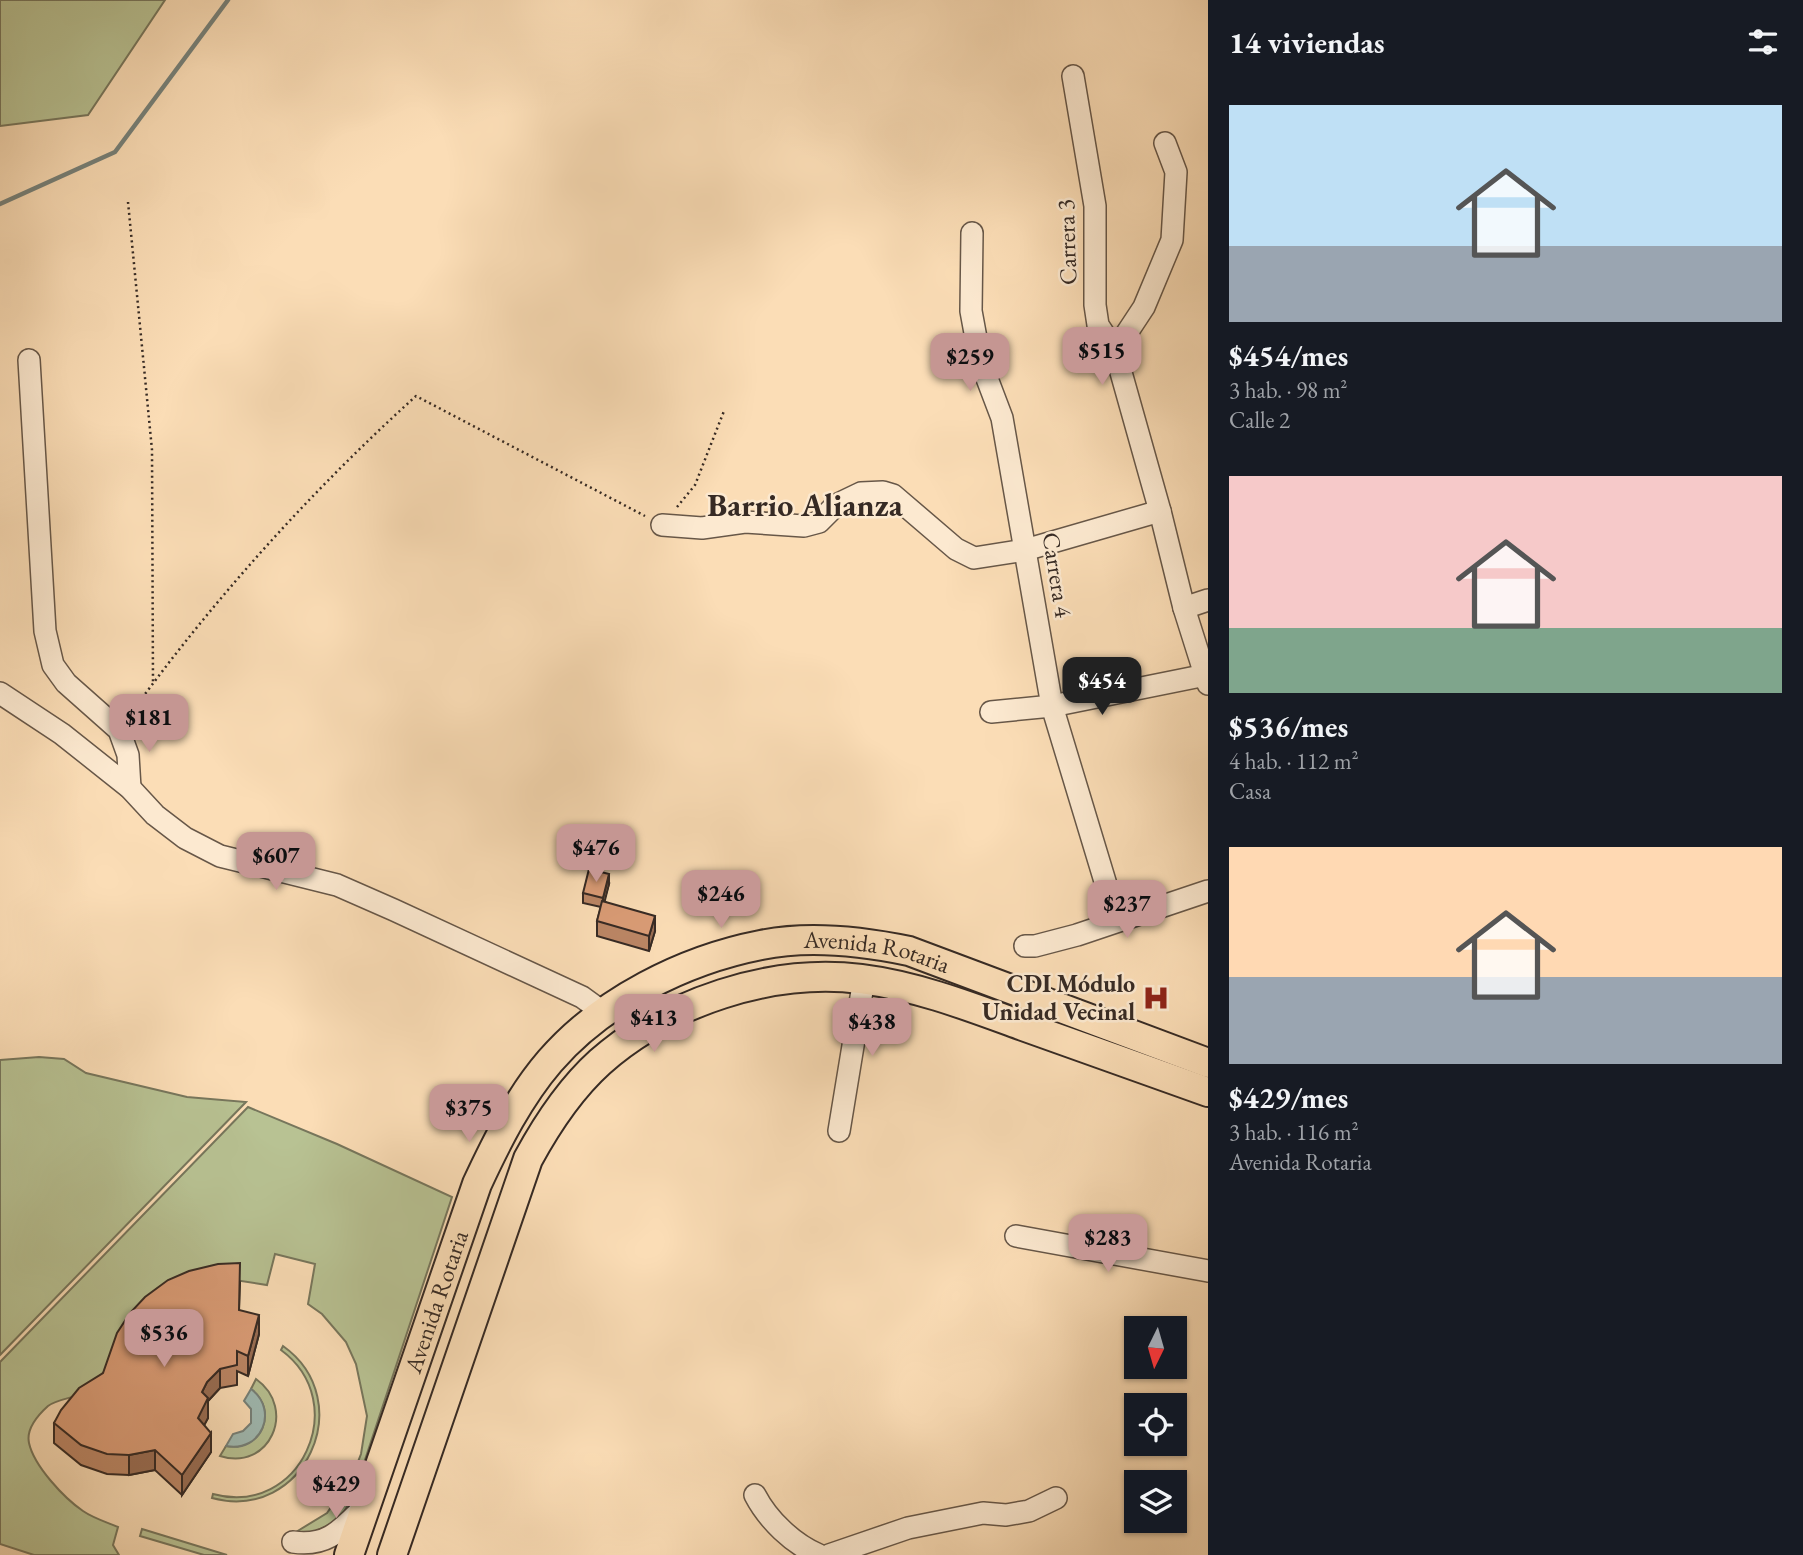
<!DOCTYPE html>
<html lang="es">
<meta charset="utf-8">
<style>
:root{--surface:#171b24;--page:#242831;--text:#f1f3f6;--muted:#9ea1a6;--accent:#c59692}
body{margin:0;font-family:"EB Garamond",serif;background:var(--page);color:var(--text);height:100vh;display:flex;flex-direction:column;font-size:26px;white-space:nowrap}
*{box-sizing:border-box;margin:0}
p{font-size:23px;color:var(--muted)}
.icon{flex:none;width:38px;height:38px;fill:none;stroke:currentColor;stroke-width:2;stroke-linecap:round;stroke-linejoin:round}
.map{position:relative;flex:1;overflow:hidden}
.sheet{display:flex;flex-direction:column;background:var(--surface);width:595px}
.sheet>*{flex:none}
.needle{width:46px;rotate:185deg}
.fabs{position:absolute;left:1124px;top:1316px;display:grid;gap:14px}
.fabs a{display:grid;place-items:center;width:63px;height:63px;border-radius:0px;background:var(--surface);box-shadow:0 2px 5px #0004;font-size:35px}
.price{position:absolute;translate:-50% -60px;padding:0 16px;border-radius:14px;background:var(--accent);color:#111;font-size:23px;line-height:46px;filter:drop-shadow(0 2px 4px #0008)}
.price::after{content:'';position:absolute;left:50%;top:42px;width:21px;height:16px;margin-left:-10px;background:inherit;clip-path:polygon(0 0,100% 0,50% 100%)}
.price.current{background:#222;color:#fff}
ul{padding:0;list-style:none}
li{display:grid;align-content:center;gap:14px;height:371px;padding:0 21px}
li span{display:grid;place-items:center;height:217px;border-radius:0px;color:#555}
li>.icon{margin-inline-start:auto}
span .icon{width:126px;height:126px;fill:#fffc;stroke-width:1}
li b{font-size:30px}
h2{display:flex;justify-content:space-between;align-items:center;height:84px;padding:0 21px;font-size:30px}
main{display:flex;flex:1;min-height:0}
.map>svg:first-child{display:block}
</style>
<main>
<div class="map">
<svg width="1208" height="1555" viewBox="0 0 1208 1555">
<rect width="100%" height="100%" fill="#fbddb6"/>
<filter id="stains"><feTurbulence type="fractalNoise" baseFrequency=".00286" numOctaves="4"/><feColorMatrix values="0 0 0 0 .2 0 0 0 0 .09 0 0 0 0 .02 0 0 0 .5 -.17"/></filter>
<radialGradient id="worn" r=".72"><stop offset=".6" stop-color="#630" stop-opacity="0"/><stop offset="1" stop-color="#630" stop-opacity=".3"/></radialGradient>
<!-- green -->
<g fill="#b8c293" stroke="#77765c" stroke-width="2">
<path d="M0,0H165L88,115L0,126Z"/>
<path d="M39,1057L64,1059L86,1073L187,1097L246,1102L0,1355V1060Z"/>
<path d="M248,1107L337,1144L452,1197L353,1496C350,1501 347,1507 344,1512C335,1523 310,1538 296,1532L327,1513L352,1477L361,1454L367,1416L356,1364L346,1342L322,1314L308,1304L315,1264L275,1254L267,1285L235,1280L99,1387C83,1397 58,1398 48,1406C38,1415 26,1429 29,1443C34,1466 64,1498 83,1511C93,1518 106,1522 118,1527L113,1545L119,1555H34L0,1544V1362Z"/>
<path d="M283,1346C360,1401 304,1523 212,1498L213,1494C300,1518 353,1403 281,1350Z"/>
<path d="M256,1379C298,1409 269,1472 220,1456L226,1446C262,1452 279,1410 251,1389Z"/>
<path d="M142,1529L227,1555H204L140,1536Z"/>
</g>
<!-- water -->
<path fill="#a0bbb4" stroke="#76817a" stroke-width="2" d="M251,1389C279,1410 262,1453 226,1446L233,1434L243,1431L251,1423V1409L244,1401Z"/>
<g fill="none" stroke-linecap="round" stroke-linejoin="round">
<!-- stream -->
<path stroke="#76817a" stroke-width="4.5" d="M0,204L115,152L228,0"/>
<!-- minor casing -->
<g stroke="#675748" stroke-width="24">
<g id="minor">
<path d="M1073,76L1095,206V305L1098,325L1115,351L1160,511L1184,608L1208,684"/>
<path d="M972,233L971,311L980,360L1002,418L1052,706L1117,921"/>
<path d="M1115,351L1144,307L1172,240L1176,172L1165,143"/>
<path d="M29,360L45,631L53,665L66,683L119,730L128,755L130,788"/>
<path d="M662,525L702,528L745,522L804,526L819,522L836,505L861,493L883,492L893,495L956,549L974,558L1025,550L1160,511"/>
<path d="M1184,608L1208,600"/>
<path d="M0,693L62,734L130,788L155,815L185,838L220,856L337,885L394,910L582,997L604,1013"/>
<path d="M991,712L1052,706L1206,675"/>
<path d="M1025,946H1035L1077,935L1208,891"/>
<path d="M839,1131L864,979"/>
<path d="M1016,1236L1208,1271"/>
<path d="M755,1495C768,1520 793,1544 819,1555"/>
<path d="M293,1542C327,1547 341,1530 363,1508"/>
<path d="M829,1555L908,1528L983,1513L1006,1515L1029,1511L1056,1498"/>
</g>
</g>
<!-- major casing -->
<g stroke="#362a24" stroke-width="32">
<g id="major">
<path id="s1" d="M349,1555L477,1184C497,1141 519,1097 550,1061C602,1001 684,960 761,945C809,935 861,941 909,951L1208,1063"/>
<path d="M392,1555L528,1159C547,1124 570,1089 600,1062C668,1002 771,968 861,979C917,986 971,1007 1023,1026C1085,1048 1146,1070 1208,1092"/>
</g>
</g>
<!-- path -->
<g stroke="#362a24" stroke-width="2.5" stroke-dasharray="2 3.5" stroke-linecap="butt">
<path d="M128,202L152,450L153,683"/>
<path d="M677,507L695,485L724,411"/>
<path d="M129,716C212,601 311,491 416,396L645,516"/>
</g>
<!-- minor -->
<use href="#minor" stroke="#fce9d0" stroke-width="21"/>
<!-- major -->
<use href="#major" stroke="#fbddb6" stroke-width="28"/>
</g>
<!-- wall -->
<g fill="#bb8665" stroke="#362a24" stroke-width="2">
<path d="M609,884L604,901L655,931L649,951L597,936V921L601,907L583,903V893Z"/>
<path d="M240,1283L239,1310L259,1334L248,1376L237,1371V1385L220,1388L208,1401V1418L204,1425L211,1452L182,1495L155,1470L129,1475L107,1474L81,1465L54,1443V1423L103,1373Z"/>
</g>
<!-- shaded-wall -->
<g fill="#996d53" stroke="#362a24" stroke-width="2">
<path d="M609,874V884L603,908V898Z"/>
<path d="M655,916V931L649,951V936Z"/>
<path d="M259,1315V1334L248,1376V1356Z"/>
<path d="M220,1369V1388L208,1401V1418L198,1437V1418L202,1392L207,1382Z"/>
<path d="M211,1433V1452L182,1495V1475Z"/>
<path d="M155,1450V1470L129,1475V1455Z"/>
</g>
<!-- building -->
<g fill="#da9c76" stroke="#362a24" stroke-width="2">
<path d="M589,869L609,874L603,898L583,893Z"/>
<path d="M602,901L655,916L649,936L597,921Z"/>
<path d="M240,1263L239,1310L259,1315L248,1356L237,1351V1365L220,1369L207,1382L202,1392L208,1398L198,1418L211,1433L182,1475L155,1450L129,1455L107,1454L81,1445L54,1423L61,1410L79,1388L103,1373L117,1333L130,1313L145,1297L168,1280L189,1271L218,1264Z"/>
</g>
<!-- icons -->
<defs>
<g id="hospital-bare" transform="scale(2.1)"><path d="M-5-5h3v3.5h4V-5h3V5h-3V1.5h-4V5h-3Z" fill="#8f2418" stroke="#fce9d0" stroke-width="2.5" paint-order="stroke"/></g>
</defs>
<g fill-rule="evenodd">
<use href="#hospital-bare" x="1156" y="998"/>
</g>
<g text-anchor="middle" stroke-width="5" stroke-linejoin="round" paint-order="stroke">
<!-- street labels -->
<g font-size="24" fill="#362a24" stroke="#fce9d0">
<text transform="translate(1067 242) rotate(-92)" y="8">Carrera 3</text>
<text transform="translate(1057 575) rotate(81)" y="8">Carrera 4</text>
<text dy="8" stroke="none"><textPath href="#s1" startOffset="898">Avenida Rotaria</textPath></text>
<text dy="8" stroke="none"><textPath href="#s1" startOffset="268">Avenida Rotaria</textPath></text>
</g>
<!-- poi labels -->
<g font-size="24" font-weight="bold" fill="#362a24" stroke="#fce9d0" text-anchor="end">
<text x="1135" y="992">CDI Módulo<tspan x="1135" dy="28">Unidad Vecinal</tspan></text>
</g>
<!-- district labels -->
<g font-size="32" font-weight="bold" fill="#362a24" stroke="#fce9d0">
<text x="805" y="516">Barrio Alianza</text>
</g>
</g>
<rect width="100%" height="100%" filter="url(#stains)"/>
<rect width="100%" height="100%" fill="url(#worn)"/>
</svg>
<div class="fabs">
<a><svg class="needle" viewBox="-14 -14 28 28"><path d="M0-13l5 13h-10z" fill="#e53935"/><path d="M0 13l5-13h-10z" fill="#9ea1a6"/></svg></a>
<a><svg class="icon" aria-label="locate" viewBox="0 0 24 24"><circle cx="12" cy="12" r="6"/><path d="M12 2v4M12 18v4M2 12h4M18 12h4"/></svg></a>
<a><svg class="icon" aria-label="layers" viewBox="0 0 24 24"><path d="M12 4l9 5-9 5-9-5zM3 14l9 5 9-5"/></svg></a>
</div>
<b class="price" style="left:1102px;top:387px">$515</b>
<b class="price" style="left:970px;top:393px">$259</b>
<b class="price current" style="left:1102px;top:717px">$454</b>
<b class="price" style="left:149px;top:754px">$181</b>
<b class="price" style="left:596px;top:884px">$476</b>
<b class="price" style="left:276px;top:892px">$607</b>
<b class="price" style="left:721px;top:930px">$246</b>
<b class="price" style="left:1127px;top:940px">$237</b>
<b class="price" style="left:654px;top:1054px">$413</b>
<b class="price" style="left:872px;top:1058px">$438</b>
<b class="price" style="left:469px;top:1144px">$375</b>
<b class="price" style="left:1108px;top:1274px">$283</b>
<b class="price" style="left:164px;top:1369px">$536</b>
<b class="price" style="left:336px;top:1520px">$429</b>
</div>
<section class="sheet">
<h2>14 viviendas<svg class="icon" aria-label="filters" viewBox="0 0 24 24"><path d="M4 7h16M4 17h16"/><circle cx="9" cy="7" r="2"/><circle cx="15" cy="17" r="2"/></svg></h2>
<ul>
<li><span style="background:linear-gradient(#bfe0f5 65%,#9aa5b1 0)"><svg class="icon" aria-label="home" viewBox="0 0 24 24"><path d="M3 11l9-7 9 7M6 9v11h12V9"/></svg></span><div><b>$454/mes</b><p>3 hab. · 98 m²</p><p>Calle 2</p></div></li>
<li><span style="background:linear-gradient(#f6c9c9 70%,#7fa58c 0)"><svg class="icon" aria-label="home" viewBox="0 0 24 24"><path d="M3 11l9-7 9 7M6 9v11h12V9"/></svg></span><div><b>$536/mes</b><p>4 hab. · 112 m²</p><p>Casa</p></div></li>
<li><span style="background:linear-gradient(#ffd9b3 60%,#9aa5b1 0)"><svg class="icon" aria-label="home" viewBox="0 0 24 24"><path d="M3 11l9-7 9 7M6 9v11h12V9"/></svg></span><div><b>$429/mes</b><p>3 hab. · 116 m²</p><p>Avenida Rotaria</p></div></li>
</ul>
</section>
</main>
